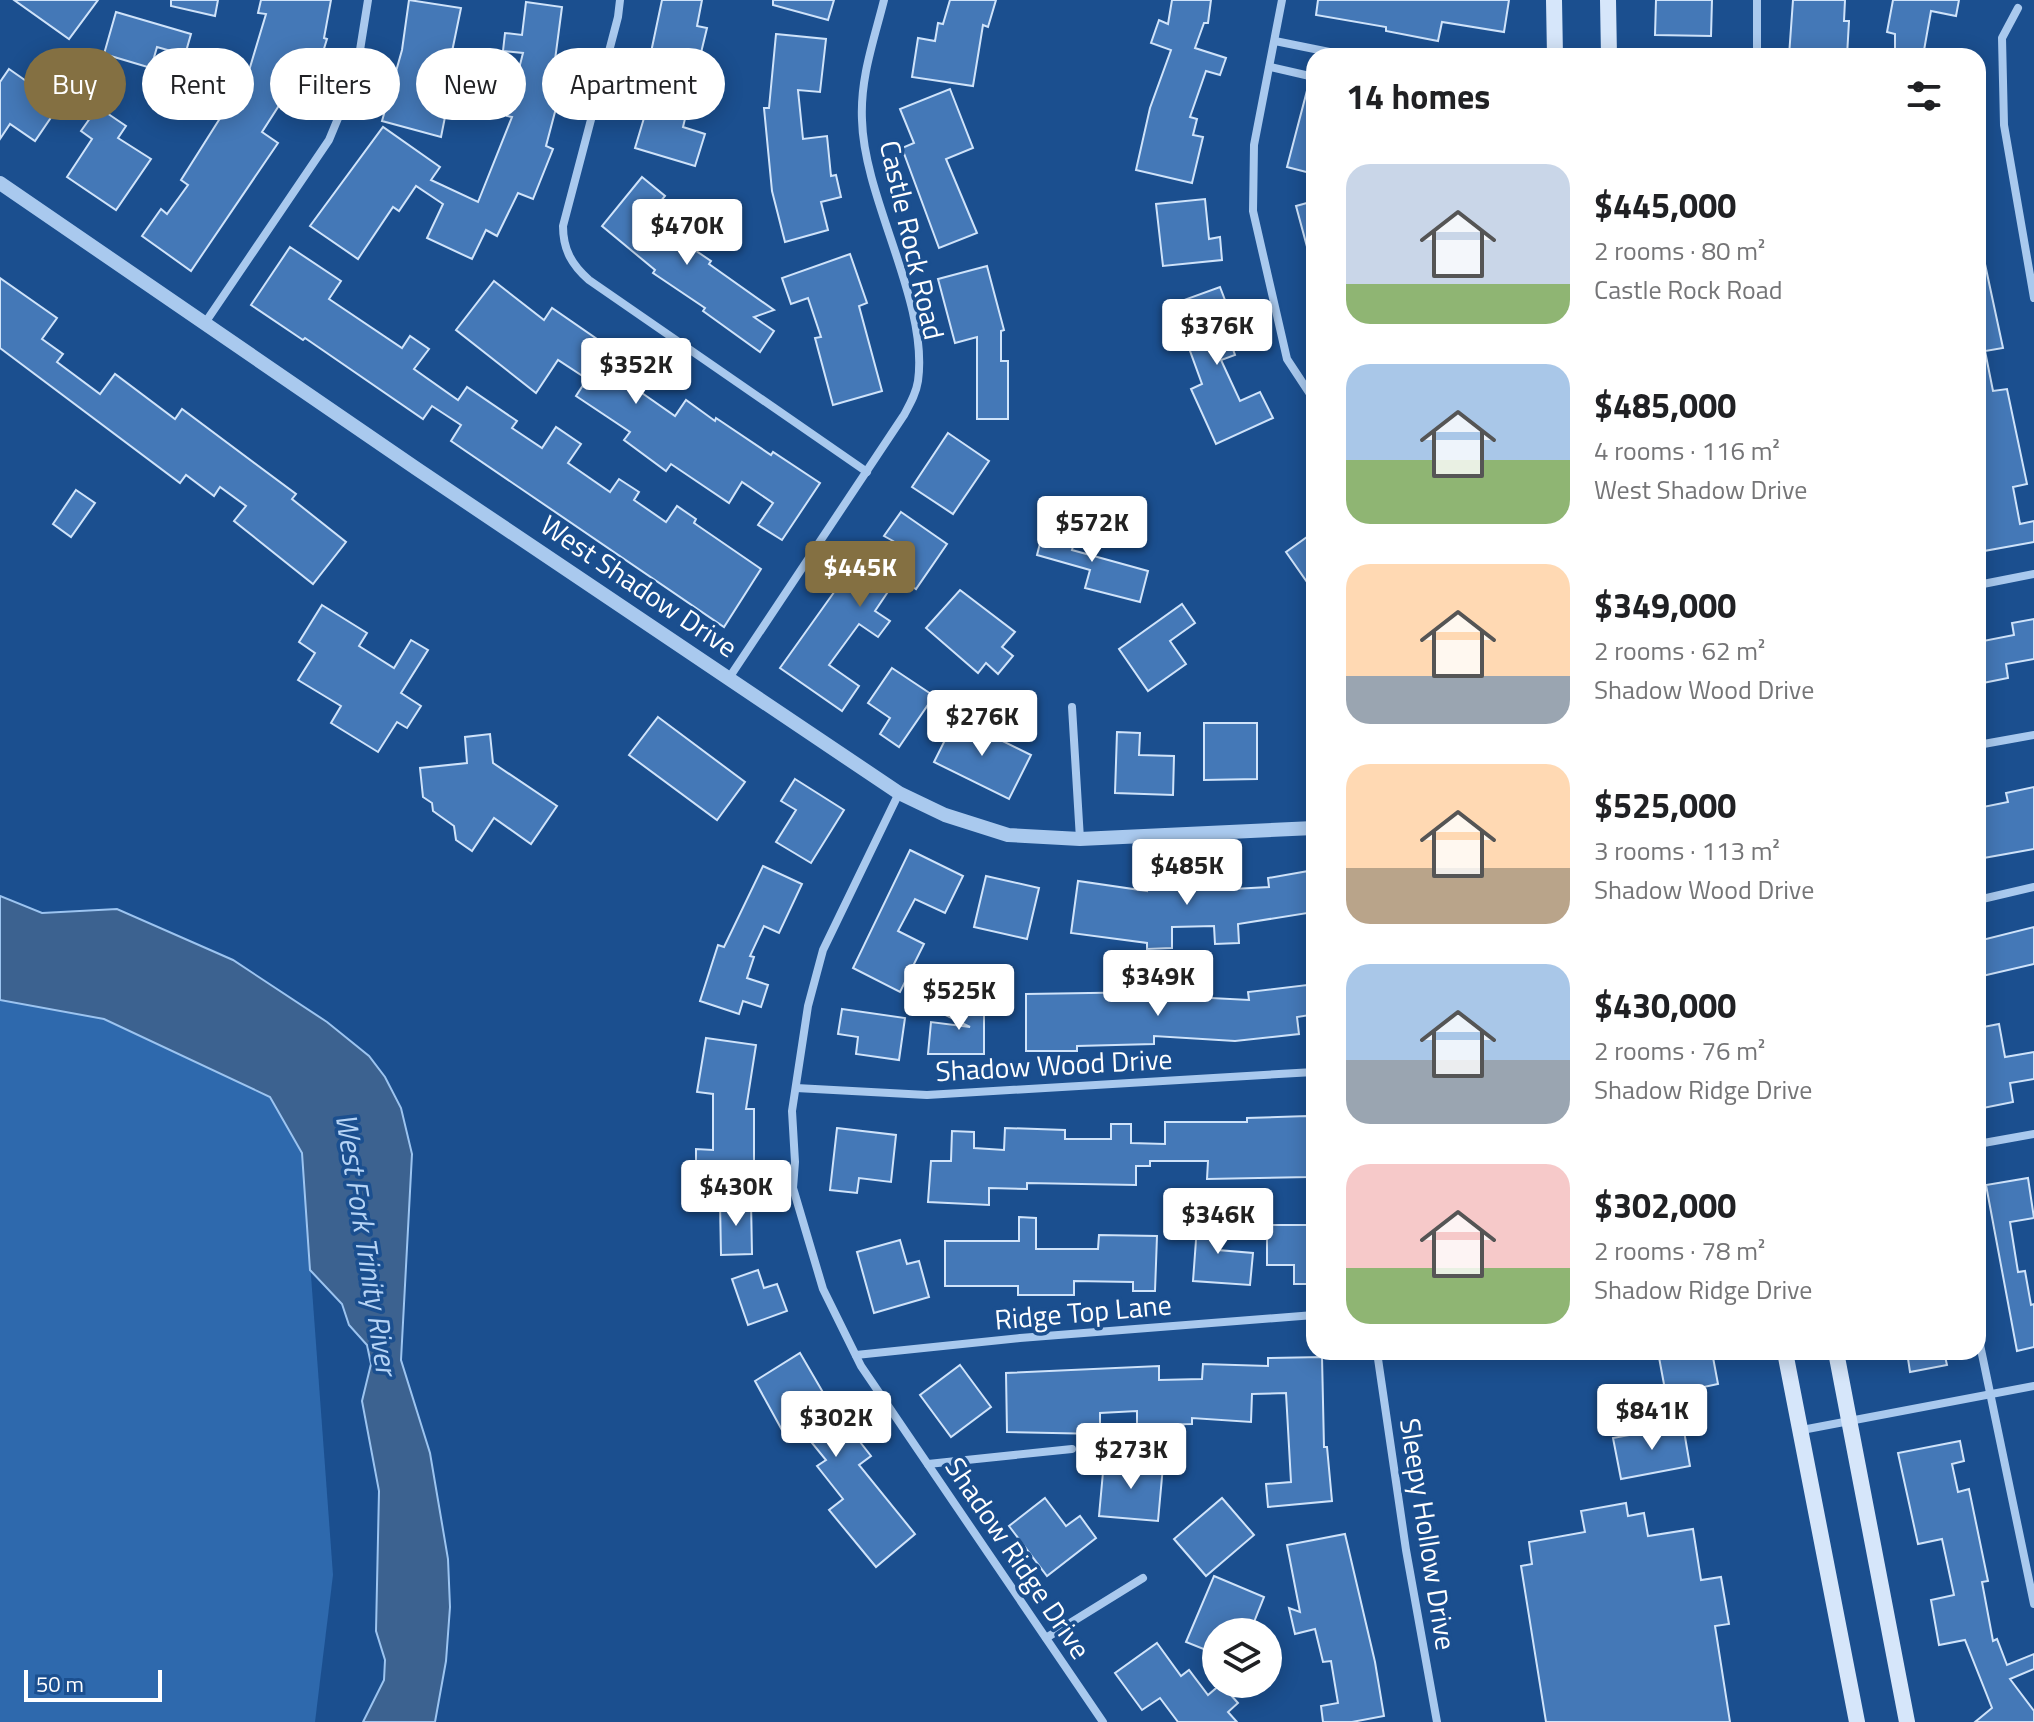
<!DOCTYPE html>
<meta charset="utf-8">
<style>
:root{--surface:#fff;--page:#f2f2f2;--text:#202124;--muted:#757577;--accent:#847042}
body{margin:0;font-family:"Titillium Web",sans-serif;background:var(--page);color:var(--text);height:100vh;display:flex;flex-direction:column;font-size:30px;white-space:nowrap}
*{box-sizing:border-box;margin:0}
p{font-size:26px;color:var(--muted)}
.icon{flex:none;width:44px;height:44px;fill:none;stroke:currentColor;stroke-width:2;stroke-linecap:round;stroke-linejoin:round}
.map{position:relative;flex:1;overflow:hidden}
.details{position:absolute;left:1306px;top:48px;width:680px;height:1312px;display:flex;flex-direction:column;background:var(--surface);border-radius:24px;box-shadow:0 4px 20px #0003}
.details>*{flex:none}
.hud{position:absolute;left:24px;top:48px;width:760px;height:72px;display:flex;gap:16px}
.controls{position:absolute;left:1202px;top:1618px;display:grid;gap:16px}
.controls a{display:grid;place-items:center;width:80px;height:80px;border-radius:50%;background:var(--surface);box-shadow:0 4px 20px #0003;font-size:40px}
.scale{position:absolute;left:24px;bottom:20px;width:138px;box-sizing:border-box;padding-left:8px;border:4px solid #fff;border-top:0;font-size:22px;line-height:28px;white-space:nowrap;color:#fff;-webkit-text-stroke:6px #1b4f8f;paint-order:stroke}
.price{position:absolute;translate:-50% -68px;padding:0 18px;border-radius:8px;background:#fff;color:#222;font-size:26px;line-height:52px;filter:drop-shadow(0 2px 4px #0008)}
.price::after{content:'';position:absolute;left:50%;top:48px;width:24px;height:18px;margin-left:-12px;background:inherit;clip-path:polygon(0 0,100% 0,50% 100%)}
.price.selected{background:var(--accent);color:#fff}
ul{padding:0;list-style:none}
li{display:flex;align-items:center;gap:24px;height:200px;padding:0 40px}
li span{display:grid;place-items:center;flex:none;width:224px;height:160px;border-radius:24px;color:#555}
li>.icon{margin-inline-start:auto}
span .icon{width:96px;height:96px;fill:#fffc;stroke-width:1}
li b{font-size:34px}
h2{display:flex;justify-content:space-between;align-items:center;height:96px;padding:0 40px;font-size:34px}
.pill{padding:0 28px;border-radius:36px;background:var(--surface);box-shadow:0 4px 20px #0003;font-size:28px;line-height:72px}
.pill.selected{background:var(--accent);color:#fff}
.map>svg:first-child{display:block}
</style>
<div class="map">
<svg width="2034" height="1722" viewBox="0 0 2034 1722">
<rect width="100%" height="100%" fill="#1b4f8f"/>
<!-- green -->
<path fill="#2e69ad" d="M0,1000L104,1019L270,1097L302,1153L333,1575L315,1722H0Z"/>
<!-- water -->
<path fill="#3c6290" stroke="#9cc4f0" stroke-width="2" d="M0,896L42,913L117,909L233,960L327,1022L369,1056L385,1077L401,1108L412,1154L401,1360L430,1453L448,1559L450,1607L446,1661L435,1722H363L384,1680L385,1660L376,1631L379,1491L362,1401L371,1364L367,1345L349,1325L342,1304L310,1270L302,1153L270,1097L104,1019L0,1000Z"/>
<!-- building -->
<g fill="#4478b7" stroke="#cfe3fa" stroke-width="2">
<path d="M14,0H98L69,39Z"/>
<path d="M171,0H218L215,16L171,6Z"/>
<path d="M261,0H331L324,38L327,39L313,84L287,76L278,107L262,132L278,143L191,271L142,236L161,209L167,214L188,185L181,180L248,74L266,14L258,13Z"/>
<path d="M409,0L461,8L447,76L453,77L441,137L382,121L402,50Z"/>
<path d="M662,0H702L697,26L707,28L683,127L705,134L695,166L635,148L656,78L646,76Z"/>
<path d="M773,0H834L828,20L773,5Z"/>
<path d="M950,0H996L988,27L983,25L973,86L912,77L918,38L935,41L938,23L943,24Z"/>
<path d="M1172,0H1211L1208,23H1204L1195,48L1226,58L1220,75L1206,71L1190,117L1197,119L1193,135L1203,137L1192,183L1136,170L1150,108L1171,50L1151,43L1159,20L1168,24Z"/>
<path d="M1318,0H1509L1504,32L1442,22L1438,41L1386,31V27L1316,15Z"/>
<path d="M1656,0H1712L1711,36L1655,35Z"/>
<path d="M1793,0H1845L1844,21H1849L1847,56H1789Z"/>
<path d="M1893,0H1959L1956,16L1931,11L1923,56H1895V34L1887,32Z"/>
<path d="M526,2L562,7L553,75L564,78L546,146L553,149L533,199L518,193L497,236L486,230L472,259L427,238L443,204L416,186L399,211L393,207L358,259L310,226L383,127L440,167L431,180L478,202L512,117L507,116L523,53L503,51L505,33L522,35Z"/>
<path d="M116,12L191,34L185,55L157,47L151,68L104,54Z"/>
<path d="M776,34L826,39L820,92L798,90L803,139L827,136L831,176L836,175L841,197L821,202L828,230L785,242L772,191L764,108H769Z"/>
<path d="M9,69L42,92L51,79L69,91L35,141L10,124L0,139V82Z"/>
<path d="M1309,83L1314,84V174L1287,167Z"/>
<path d="M950,89L973,148L946,159L977,233L939,248L902,148L914,143L900,109Z"/>
<path d="M98,107L126,126L118,138L151,159L116,210L67,177L92,139L81,131Z"/>
<path d="M642,177L665,196L647,218L675,241L677,238L711,261L709,264L774,310L754,317L774,331L760,352L703,311L705,308L653,273L655,270L602,226Z"/>
<path d="M1205,199L1209,239L1220,237L1222,260L1163,266L1156,204Z"/>
<path d="M1314,201V253L1309,254L1296,206Z"/>
<path d="M290,247L341,281L329,299L402,348L410,336L429,349L414,369L458,400L467,387L517,421L512,428L542,448L556,427L581,444L568,463L610,492L619,479L639,492L634,500L666,522L677,506L696,519L694,523L761,569L724,627L451,441L461,425L432,406L423,419L305,338L303,340L251,305Z"/>
<path d="M850,254L867,303L859,306L882,391L833,405L815,338L821,337L808,298L791,304L782,278Z"/>
<path d="M1978,264H1985L2003,348L1985,351L1993,391L2007,389L2027,484L2013,487L2020,524L2034,521V542L1984,551L1978,517Z"/>
<path d="M987,266L1004,330L1001,331V361H1008V419H977V337L955,343L938,279Z"/>
<path d="M0,278L57,318L42,339L63,354L57,362L100,394L115,374L175,419L182,409L296,494L292,499L346,542L313,584L234,521L246,506L220,487L214,496L186,475L180,483L0,348Z"/>
<path d="M494,281L544,320L552,308L652,377L642,393L675,416L686,400L715,421L716,418L771,455L773,452L820,483L782,540L758,525L773,503L742,482L729,503L671,464L666,471L624,440L630,432L576,396L587,379L558,360L536,393L456,330Z"/>
<path d="M1220,287L1233,321L1224,324L1235,355L1221,360L1240,401L1260,392L1273,418L1216,444L1191,389L1202,384L1173,304Z"/>
<path d="M948,433L989,461L953,514L912,487Z"/>
<path d="M76,490L95,503L71,537L53,524Z"/>
<path d="M901,512L947,544L916,589L898,577L875,611L890,621L878,637L859,624L829,665L859,686L842,711L780,668L857,560L872,570L893,541L884,536Z"/>
<path d="M1046,520L1078,529L1072,550L1148,571L1140,602L1085,588L1090,570L1037,555Z"/>
<path d="M1314,532V592L1286,552Z"/>
<path d="M960,590L1015,632L1002,647L1013,656L998,674L986,663L978,673L926,628Z"/>
<path d="M1182,604L1195,623L1170,641L1186,664L1148,691L1119,649Z"/>
<path d="M322,605L367,633L359,646L394,668L411,640L428,650L401,693L421,706L407,728L397,722L378,752L331,723L341,706L298,680L315,653L299,642Z"/>
<path d="M2034,619V659L2006,664L2008,678L1978,684V642L2014,635L2012,623Z"/>
<path d="M892,668L934,696L899,747L880,734L890,718L868,703Z"/>
<path d="M658,717L745,782L717,820L629,755Z"/>
<path d="M956,718L1031,755L1009,799L934,762Z"/>
<path d="M1204,723H1257V779L1204,780Z"/>
<path d="M1117,732L1140,733L1139,755L1174,756L1173,795L1115,793Z"/>
<path d="M490,734L493,763L557,806L531,844L494,818L472,851L456,840L454,826L433,811L432,803L423,797L420,768L467,763L465,737Z"/>
<path d="M795,779L844,810L811,863L776,842L796,810L781,801Z"/>
<path d="M2034,787V849L1978,859V808L2008,802L2006,793Z"/>
<path d="M910,850L963,876L945,913L915,899L898,931L924,944L900,992L853,968Z"/>
<path d="M763,866L802,884L779,933L764,926L750,956L754,957L747,978L768,985L761,1007L743,1001L739,1014L700,1001L718,945L724,947Z"/>
<path d="M1314,870V912L1238,924L1239,943L1215,944L1214,926L1172,927V948L1147,949V943L1071,933L1078,881L1147,891L1146,878L1191,877V881L1232,878L1233,889L1269,887L1268,878Z"/>
<path d="M986,876L1039,888L1027,939L974,927Z"/>
<path d="M2034,927V964L1978,977V941Z"/>
<path d="M1307,985L1310,1015L1297,1017L1299,1034L1235,1041L1154,1036V1044L1077,1046V1051H1026V994L1153,992V995L1249,1000L1248,992Z"/>
<path d="M984,1006V1054H928L931,1022L970,1027L929,1007Z"/>
<path d="M842,1009L905,1018L899,1060L856,1054L858,1037L838,1034Z"/>
<path d="M1999,1024L2005,1057L2034,1052V1079L2010,1083L2013,1102L1978,1109V1028Z"/>
<path d="M706,1038L756,1045L746,1109H754V1170H696V1149L713,1150V1094L697,1092Z"/>
<path d="M1307,1116L1309,1177L1207,1179L1208,1161H1150V1166H1136V1185L1027,1183V1189L989,1188V1205L928,1202L931,1161H951L952,1131L974,1132V1148L1004,1150L1005,1128L1065,1130V1139H1111V1124H1131V1143L1165,1144V1122H1247V1118Z"/>
<path d="M837,1128L896,1135L891,1182L859,1178L857,1193L830,1190Z"/>
<path d="M2028,1178L2034,1218L2010,1222L2018,1272L2025,1271L2031,1305L2034,1304V1347L2017,1351L1986,1185Z"/>
<path d="M751,1201L752,1254L721,1255L720,1202Z"/>
<path d="M1198,1213L1221,1215L1218,1250L1253,1253L1250,1285L1193,1281Z"/>
<path d="M1019,1217L1036,1218V1249H1098L1099,1235L1157,1236L1155,1291H1133V1282L1074,1281V1295H1018V1286H945V1241H1019Z"/>
<path d="M1267,1225H1314V1284H1294V1265H1267Z"/>
<path d="M900,1240L907,1264L919,1261L929,1297L874,1313L857,1252Z"/>
<path d="M758,1270L764,1288L777,1284L787,1311L748,1325L732,1279Z"/>
<path d="M1658,1352H1712L1718,1384L1666,1395Z"/>
<path d="M1907,1352H1944L1947,1365L1910,1372Z"/>
<path d="M800,1353L828,1401L871,1456L859,1465L915,1534L876,1567L829,1510L843,1499L817,1466L826,1460L795,1422L782,1430L755,1381Z"/>
<path d="M1322,1357L1324,1447H1327L1332,1501L1268,1507L1266,1484L1291,1482L1286,1393L1252,1394L1251,1422L1192,1418V1424L1137,1425V1411L1100,1413V1434L1007,1432L1006,1373L1159,1366V1380L1202,1379L1203,1364L1268,1366V1358Z"/>
<path d="M960,1365L991,1407L951,1437L920,1395Z"/>
<path d="M1683,1425L1690,1466L1621,1479L1613,1438Z"/>
<path d="M1960,1441L1964,1461L1952,1464L1958,1492L1969,1489L1988,1581L1982,1582L1993,1641L1997,1639L2007,1665L2034,1654V1669L2010,1679L2034,1711V1722H1975L1992,1708L1965,1640L1939,1645L1931,1600L1954,1595L1942,1539L1918,1544L1898,1453Z"/>
<path d="M1104,1461L1163,1466L1158,1521L1099,1516Z"/>
<path d="M1045,1498L1066,1526L1080,1516L1096,1538L1047,1576L1009,1526Z"/>
<path d="M1222,1498L1254,1535L1206,1576L1174,1539Z"/>
<path d="M1626,1503L1628,1516L1644,1513L1648,1536L1693,1529L1701,1580L1721,1577L1729,1624L1715,1626L1730,1722H1546L1521,1566L1532,1564L1529,1542L1585,1532L1581,1511Z"/>
<path d="M1345,1534L1375,1662L1384,1716L1352,1722H1323L1321,1706L1338,1703L1331,1661L1323,1662L1315,1629L1295,1634L1289,1608L1300,1612L1287,1545Z"/>
<path d="M1214,1576L1264,1597L1250,1632H1216V1654L1186,1642Z"/>
<path d="M1157,1643L1181,1676L1189,1670L1208,1695L1221,1684L1238,1703L1228,1712L1237,1722H1178L1160,1698L1142,1710L1115,1673Z"/>
</g>
<g fill="none" stroke-linecap="round" stroke-linejoin="round">
<!-- minor -->
<g stroke="#a9c9ee" stroke-width="8">
<path d="M620,0L618,17L563,226C563,250 572,265 589,280L867,472"/>
<path d="M1282,0L1254,145L1253,211L1287,359L1314,400"/>
<path d="M1757,0V56"/>
<path d="M2018,8L2002,38L2004,125L2034,298"/>
<path d="M1275,41L1349,56"/>
<path d="M1270,67L1314,77"/>
<path d="M205,323L329,140L356,75L368,0"/>
<path d="M1978,585L2034,574"/>
<path d="M729,678L904,415C910,404 916,394 918,381C929,302 864,200 862,120C860,78 874,40 884,0"/>
<path d="M1072,707L1080,839"/>
<path d="M1978,745L2034,735"/>
<path d="M899,793L823,950L808,1006L792,1111L795,1162L793,1188L823,1289L861,1366L1103,1722"/>
<path d="M1978,900L2034,887"/>
<path d="M796,1088L927,1095L1314,1072"/>
<path d="M1978,1144L2034,1134"/>
<path d="M1978,1335L2034,1604"/>
<path d="M1377,1352L1406,1550L1437,1722"/>
<path d="M856,1355L1020,1338L1314,1315"/>
<path d="M1802,1430L2034,1386"/>
<path d="M928,1464L1072,1449"/>
<path d="M1046,1638L1143,1578"/>
</g>
<!-- tertiary -->
<path stroke="#a9c9ee" stroke-width="14" d="M0,183L417,469L899,793L945,815L1008,835L1080,839L1314,828"/>
<!-- secondary -->
<g stroke="#d6e6fa" stroke-width="16">
<path d="M1554,0L1555,56"/>
<path d="M1608,0L1609,56"/>
<path d="M1785,1352L1857,1722"/>
<path d="M1836,1352L1907,1722"/>
</g>
</g>
<g text-anchor="middle" stroke-width="7" stroke-linejoin="round" paint-order="stroke">
<!-- street labels -->
<g font-size="28" fill="#fff" stroke="#1b4f8f">
<text transform="translate(912 240) rotate(77)" y="10">Castle Rock Road</text>
<text transform="translate(639 586) rotate(34)" y="10">West Shadow Drive</text>
<text transform="translate(1054 1065) rotate(-3)" y="10">Shadow Wood Drive</text>
<text transform="translate(1083 1312) rotate(-5)" y="10">Ridge Top Lane</text>
<text transform="translate(1428 1534) rotate(81)" y="10">Sleepy Hollow Drive</text>
<text transform="translate(1018 1558) rotate(56)" y="10">Shadow Ridge Drive</text>
</g>
<!-- water labels -->
<g font-size="30" font-style="italic" fill="#b5d3f5" stroke="#1b4f8f">
<text transform="translate(366 1244) rotate(81)" y="10">West Fork Trinity River</text>
</g>
</g>
</svg>
<div class="controls">
<a><svg class="icon" aria-label="layers" viewBox="0 0 24 24"><path d="M12 4l9 5-9 5-9-5zM3 14l9 5 9-5"/></svg></a>
</div>
<div class="scale">50 m</div>
<b class="price" style="left:687px;top:267px">$470K</b>
<b class="price" style="left:1217px;top:367px">$376K</b>
<b class="price" style="left:636px;top:406px">$352K</b>
<b class="price" style="left:1092px;top:564px">$572K</b>
<b class="price selected" style="left:860px;top:609px">$445K</b>
<b class="price" style="left:982px;top:758px">$276K</b>
<b class="price" style="left:1187px;top:907px">$485K</b>
<b class="price" style="left:1158px;top:1018px">$349K</b>
<b class="price" style="left:959px;top:1032px">$525K</b>
<b class="price" style="left:736px;top:1228px">$430K</b>
<b class="price" style="left:1218px;top:1256px">$346K</b>
<b class="price" style="left:1652px;top:1452px">$841K</b>
<b class="price" style="left:836px;top:1459px">$302K</b>
<b class="price" style="left:1131px;top:1491px">$273K</b>
<div class="hud">
<a class="pill selected">Buy</a>
<a class="pill">Rent</a>
<a class="pill">Filters</a>
<a class="pill">New</a>
<a class="pill">Apartment</a>
</div>
<section class="details">
<h2>14 homes<svg class="icon" aria-label="filters" viewBox="0 0 24 24"><path d="M4 7h16M4 17h16"/><circle cx="9" cy="7" r="2"/><circle cx="15" cy="17" r="2"/></svg></h2>
<ul>
<li><span style="background:linear-gradient(#c9d6e8 75%,#8fb573 0)"><svg class="icon" aria-label="home" viewBox="0 0 24 24"><path d="M3 11l9-7 9 7M6 9v11h12V9"/></svg></span><div><b>$445,000</b><p>2 rooms · 80 m²</p><p>Castle Rock Road</p></div></li>
<li><span style="background:linear-gradient(#a9c7e8 60%,#8fb573 0)"><svg class="icon" aria-label="home" viewBox="0 0 24 24"><path d="M3 11l9-7 9 7M6 9v11h12V9"/></svg></span><div><b>$485,000</b><p>4 rooms · 116 m²</p><p>West Shadow Drive</p></div></li>
<li><span style="background:linear-gradient(#ffd9b3 70%,#9aa5b1 0)"><svg class="icon" aria-label="home" viewBox="0 0 24 24"><path d="M3 11l9-7 9 7M6 9v11h12V9"/></svg></span><div><b>$349,000</b><p>2 rooms · 62 m²</p><p>Shadow Wood Drive</p></div></li>
<li><span style="background:linear-gradient(#ffd9b3 65%,#b9a48a 0)"><svg class="icon" aria-label="home" viewBox="0 0 24 24"><path d="M3 11l9-7 9 7M6 9v11h12V9"/></svg></span><div><b>$525,000</b><p>3 rooms · 113 m²</p><p>Shadow Wood Drive</p></div></li>
<li><span style="background:linear-gradient(#a9c7e8 60%,#9aa5b1 0)"><svg class="icon" aria-label="home" viewBox="0 0 24 24"><path d="M3 11l9-7 9 7M6 9v11h12V9"/></svg></span><div><b>$430,000</b><p>2 rooms · 76 m²</p><p>Shadow Ridge Drive</p></div></li>
<li><span style="background:linear-gradient(#f6c9c9 65%,#8fb573 0)"><svg class="icon" aria-label="home" viewBox="0 0 24 24"><path d="M3 11l9-7 9 7M6 9v11h12V9"/></svg></span><div><b>$302,000</b><p>2 rooms · 78 m²</p><p>Shadow Ridge Drive</p></div></li>
</ul>
</section>
</div>
